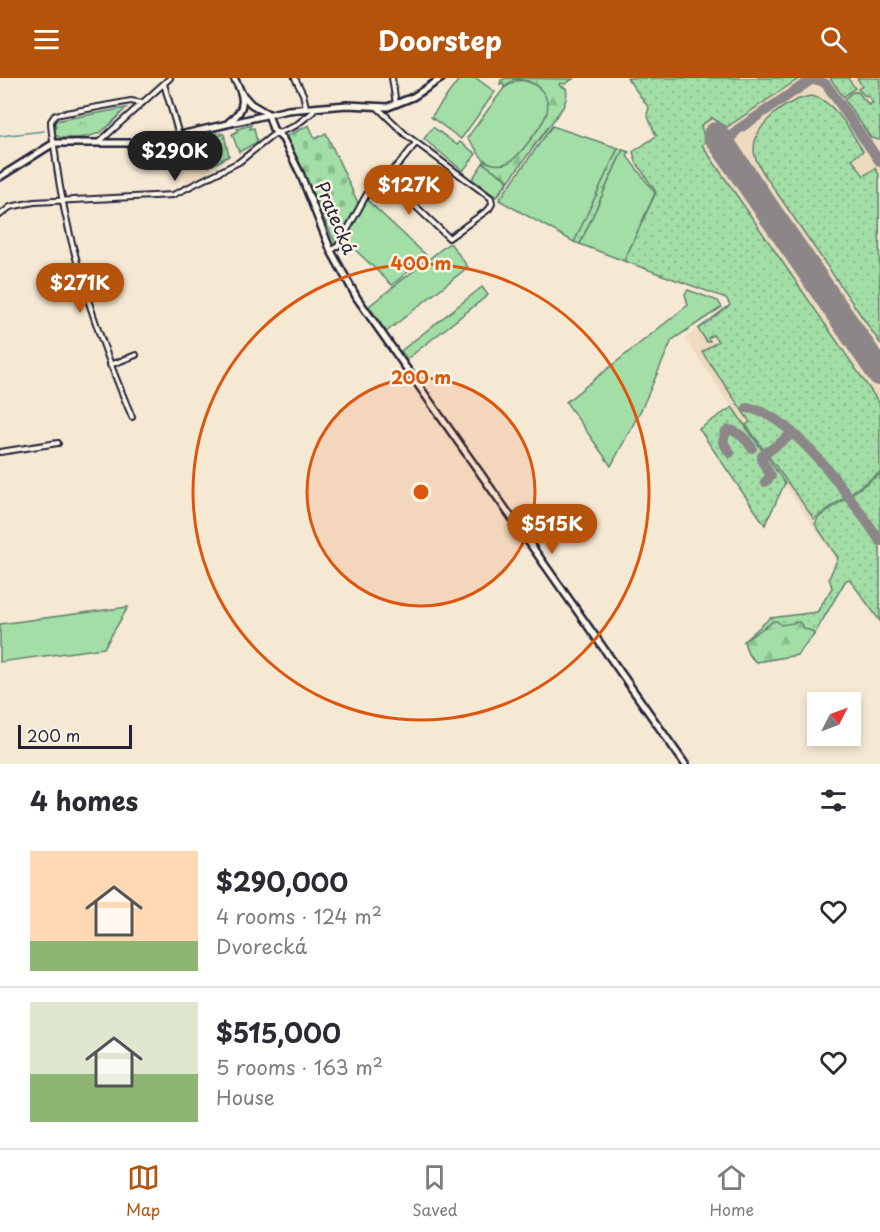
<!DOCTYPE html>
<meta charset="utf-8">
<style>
:root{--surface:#fff;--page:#f2f2f3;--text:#2b2b33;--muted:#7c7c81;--line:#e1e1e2;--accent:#b45309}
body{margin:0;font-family:"Playpen Sans",sans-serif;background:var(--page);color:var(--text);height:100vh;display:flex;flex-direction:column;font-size:22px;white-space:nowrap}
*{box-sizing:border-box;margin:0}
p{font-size:20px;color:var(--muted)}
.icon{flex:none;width:33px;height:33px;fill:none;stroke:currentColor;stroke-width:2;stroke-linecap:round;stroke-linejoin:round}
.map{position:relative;height:686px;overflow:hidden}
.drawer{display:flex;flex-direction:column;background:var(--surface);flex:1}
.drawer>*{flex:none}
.needle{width:39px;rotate:48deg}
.controls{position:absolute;left:807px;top:614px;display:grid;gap:12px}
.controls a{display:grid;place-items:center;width:54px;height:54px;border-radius:0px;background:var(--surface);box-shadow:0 3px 9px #0003;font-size:30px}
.scale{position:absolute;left:18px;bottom:15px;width:114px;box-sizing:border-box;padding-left:6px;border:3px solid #22223b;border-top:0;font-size:16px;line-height:21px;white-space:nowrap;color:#22223b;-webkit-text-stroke:4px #fcf5e5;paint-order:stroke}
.price{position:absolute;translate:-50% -51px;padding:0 14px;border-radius:21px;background:var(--accent);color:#fff;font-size:20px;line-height:39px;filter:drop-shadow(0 2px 3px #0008)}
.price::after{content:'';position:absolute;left:50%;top:36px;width:18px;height:14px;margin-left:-9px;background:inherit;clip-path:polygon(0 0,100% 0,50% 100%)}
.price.active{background:#222;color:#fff}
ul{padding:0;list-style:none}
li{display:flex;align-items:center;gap:18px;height:150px;padding:0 30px}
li+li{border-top:2px solid var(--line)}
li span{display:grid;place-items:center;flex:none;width:168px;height:120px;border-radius:0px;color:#555}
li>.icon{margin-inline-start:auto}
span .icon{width:72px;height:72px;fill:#fffc;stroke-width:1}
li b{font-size:26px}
h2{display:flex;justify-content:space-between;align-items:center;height:72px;padding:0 30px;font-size:26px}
header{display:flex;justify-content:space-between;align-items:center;height:78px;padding:0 30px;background:var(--accent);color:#fff;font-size:27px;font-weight:700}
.tab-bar{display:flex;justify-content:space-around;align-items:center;height:84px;border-top:2px solid var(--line);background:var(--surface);font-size:16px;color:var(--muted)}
.tab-bar a{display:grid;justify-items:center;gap:3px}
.tab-bar .active{color:var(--accent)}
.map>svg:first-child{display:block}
</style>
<header><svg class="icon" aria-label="menu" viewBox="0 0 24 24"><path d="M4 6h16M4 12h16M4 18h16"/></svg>Doorstep<svg class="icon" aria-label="search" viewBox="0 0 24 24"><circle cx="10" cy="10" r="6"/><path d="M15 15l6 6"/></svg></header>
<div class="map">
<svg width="880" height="686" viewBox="0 0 880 686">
<defs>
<pattern id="grass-dots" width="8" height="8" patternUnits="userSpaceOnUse" patternTransform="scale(1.5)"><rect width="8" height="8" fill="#a2dea5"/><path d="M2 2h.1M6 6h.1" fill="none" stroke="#8bbe8f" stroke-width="1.8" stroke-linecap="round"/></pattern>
<pattern id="forest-firs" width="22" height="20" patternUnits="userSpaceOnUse" patternTransform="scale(1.5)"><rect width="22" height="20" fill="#a2dea5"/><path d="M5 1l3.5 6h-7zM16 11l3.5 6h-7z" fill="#8bbe8f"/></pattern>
<pattern id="cemetery-stones" width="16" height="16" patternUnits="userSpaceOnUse" patternTransform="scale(1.5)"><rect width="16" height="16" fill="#a2dea5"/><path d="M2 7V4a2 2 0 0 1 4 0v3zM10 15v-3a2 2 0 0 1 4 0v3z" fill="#8bbe8f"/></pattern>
<pattern id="park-crowns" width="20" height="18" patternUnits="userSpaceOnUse" patternTransform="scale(1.5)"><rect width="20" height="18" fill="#a2dea5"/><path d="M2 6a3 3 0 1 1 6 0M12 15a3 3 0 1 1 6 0" fill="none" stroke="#8bbe8f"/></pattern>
</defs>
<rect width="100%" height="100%" fill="#f6e9d4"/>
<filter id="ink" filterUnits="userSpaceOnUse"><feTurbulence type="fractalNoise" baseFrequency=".0167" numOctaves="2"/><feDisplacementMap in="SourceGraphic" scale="12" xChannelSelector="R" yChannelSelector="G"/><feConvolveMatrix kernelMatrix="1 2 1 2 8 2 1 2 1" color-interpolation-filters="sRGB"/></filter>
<g filter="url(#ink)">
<!-- built -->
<g fill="#eedbbf">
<path d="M627,0L880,1V546L685,261L730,227L636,84L633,74L656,58L647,36L649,29Z"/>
<path d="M207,79L212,95L187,107L180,89Z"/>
</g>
<!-- grass -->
<g fill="url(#grass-dots)" stroke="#628070" stroke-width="1.5">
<path d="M627,0H795L797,2L727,49L712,40L701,47L705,64L702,67L880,326V394L814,441L746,347L750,344L702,274L718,263L713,257L708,260L710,263L707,264L698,251L730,227L726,220L624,183L656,114L636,84L633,74L656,58L647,36L649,30Z"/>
<path d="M830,0H848L855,10L843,19Z"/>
<path d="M857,0H880V62L871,60L844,21L853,14H858L869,27L873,25L868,18L864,17L858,11L862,8Z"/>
<path d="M812,18C835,23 851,54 863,73L852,81L864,98L875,90L879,96L880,265L766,99C762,93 757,85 755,78C747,50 788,20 812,18Z"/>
<path d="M618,70L623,72L580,166L574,164Z"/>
<path d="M732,329L785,405L765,447L699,351Z"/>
<path d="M880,396V543L850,502H846L815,555L797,577L756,584L748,576L744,563L770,540L817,534L832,510L829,500L838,480L815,446L818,440Z"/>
</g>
<!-- forest -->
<g fill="url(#forest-firs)" stroke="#628070" stroke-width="1.5">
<path d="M507,0L573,1L565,6L560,5L559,7L566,10C568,17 566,23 563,29L497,119L508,102L483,85L485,82L487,84L517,77L544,40L547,28L539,9L528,3L514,1L504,10L503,5L500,6L501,2Z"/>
<path d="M774,543H777L781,547L799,544L805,551L812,553L814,557L797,577L756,584L748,576L744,563Z"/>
</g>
<!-- cemetery -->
<path fill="url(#cemetery-stones)" stroke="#628070" stroke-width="1.5" d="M309,47L315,61L326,55L359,127L337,167H336L323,139L320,140L303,94L285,59Z"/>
<!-- park -->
<path fill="url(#park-crowns)" stroke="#628070" stroke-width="1.5" d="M126,30C106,50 104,59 73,60C66,60 60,61 55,56V43Z"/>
<!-- garden -->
<g fill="#a2dea5" stroke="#628070" stroke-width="1.5">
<path d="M460,0H476L495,14L461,61L431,39Z"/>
<path d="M515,3C533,0 551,15 547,34C545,44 520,77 511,83C506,86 499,87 493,86C478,82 477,68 467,60L504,10Z"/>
<path d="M251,47L250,51L254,50L257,64L239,74L232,56L238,53L237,51Z"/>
<path d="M552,48L618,70L574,164L499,122Z"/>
<path d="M433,49L457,67L460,64L476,76L463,93L424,61Z"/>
<path d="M217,55L218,58L221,57L220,55L224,56L229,78L209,89L200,61Z"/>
<path d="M623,72L629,74L627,78L655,115L624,183L580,166Z"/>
<path d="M483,85L508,103L496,119L472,101Z"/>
<path d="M366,121L427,178L392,207L343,160Z"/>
<path d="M448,166H451L468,189L386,254L369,228Z"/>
<path d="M482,209L488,217L407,281L401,273Z"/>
<path d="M688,212L718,223L722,229L672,262L642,330L611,388L566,324L688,227L685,216Z"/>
<path d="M128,529L104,570L0,584V546Z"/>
</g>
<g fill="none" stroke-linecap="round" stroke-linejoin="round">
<!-- stream -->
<path stroke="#5a8a9a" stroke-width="1.5" d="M0,58L44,53"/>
<!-- taxiway -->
<g stroke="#8c8688" stroke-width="10">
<path d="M750,106C739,90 719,70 737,52L811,2H819L826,6L880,84"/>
<path d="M747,330C792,334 856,427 880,463"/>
<path d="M730,375L723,364L725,355L729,352C738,353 747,362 752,370"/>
<path d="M765,404L771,398L762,383V378L792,356"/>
</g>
<!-- runway -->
<path stroke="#8c8688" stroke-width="26" d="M716,57L880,295"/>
<!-- street casing -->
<g stroke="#22223b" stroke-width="8">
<g id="street">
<path d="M295,0L303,16L306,29"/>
<path d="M392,0L396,26"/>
<path d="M164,6L179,57"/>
<path d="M377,29L406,57L491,120L492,126L489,131L449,160L385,99"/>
<path d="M98,65L170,0"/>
<path d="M0,137L10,129L34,124L173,117L239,84L273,57L295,48L313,34L314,30"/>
<path d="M331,173L339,167L368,114L400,85L416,65"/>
<path d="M110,287L136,277"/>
<path d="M132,339C97,257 68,172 56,83C55,69 51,57 51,43L55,37L131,23L142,25"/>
<path d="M0,374L58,365"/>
</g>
</g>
<!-- secondary casing -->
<g stroke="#22223b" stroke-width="10">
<g id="secondary">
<path d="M242,16L251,26L268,36L273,51L283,61L300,95L331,173L357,220L685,686"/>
<path d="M229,44C247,31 245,18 234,0"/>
<path d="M0,99L54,65H145L288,32L347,27L388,29L413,19L442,0"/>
</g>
</g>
<!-- street -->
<use href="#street" stroke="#fcf5e5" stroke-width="4"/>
<!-- secondary -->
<use href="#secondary" stroke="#fcf5e5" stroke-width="5"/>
</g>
</g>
<!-- distance rings -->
<circle cx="421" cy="414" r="114" fill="#de560e" fill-opacity=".12"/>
<g fill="none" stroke="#de560e" stroke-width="3">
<circle cx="421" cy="414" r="114"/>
<circle cx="421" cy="414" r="228"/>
</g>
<g text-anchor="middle" stroke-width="5" stroke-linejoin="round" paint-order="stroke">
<!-- street labels -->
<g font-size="18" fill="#22223b" stroke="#fcf5e5">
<text transform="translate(335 140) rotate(67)" y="6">Pratecká</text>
</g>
</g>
<circle cx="421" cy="414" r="9" fill="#de560e" stroke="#fcf5e5" stroke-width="3"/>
<g font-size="18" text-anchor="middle" font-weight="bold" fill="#de560e" stroke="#fcf5e5" stroke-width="5" stroke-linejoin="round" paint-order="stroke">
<text x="421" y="192">400 m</text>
<text x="421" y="306">200 m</text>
</g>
</svg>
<div class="controls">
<a><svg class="needle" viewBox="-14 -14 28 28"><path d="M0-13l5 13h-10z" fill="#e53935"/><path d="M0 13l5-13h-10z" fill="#7c7c81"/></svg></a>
</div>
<div class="scale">200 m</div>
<b class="price active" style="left:175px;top:104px">$290K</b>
<b class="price" style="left:409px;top:138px">$127K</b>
<b class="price" style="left:80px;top:236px">$271K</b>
<b class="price" style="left:552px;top:477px">$515K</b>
</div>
<section class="drawer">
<h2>4 homes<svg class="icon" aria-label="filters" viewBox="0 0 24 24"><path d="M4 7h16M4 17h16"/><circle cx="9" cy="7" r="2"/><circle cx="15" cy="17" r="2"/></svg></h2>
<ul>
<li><span style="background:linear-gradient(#ffd9b3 75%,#8fb573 0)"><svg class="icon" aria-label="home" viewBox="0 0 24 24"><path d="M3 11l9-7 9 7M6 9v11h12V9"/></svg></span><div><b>$290,000</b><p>4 rooms · 124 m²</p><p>Dvorecká</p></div><svg class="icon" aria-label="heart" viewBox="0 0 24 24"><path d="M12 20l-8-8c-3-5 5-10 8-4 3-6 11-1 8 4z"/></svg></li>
<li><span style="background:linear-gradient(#dfe7d0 60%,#8fb573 0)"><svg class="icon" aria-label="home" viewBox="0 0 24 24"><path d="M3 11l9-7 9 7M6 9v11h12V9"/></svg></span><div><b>$515,000</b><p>5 rooms · 163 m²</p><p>House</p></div><svg class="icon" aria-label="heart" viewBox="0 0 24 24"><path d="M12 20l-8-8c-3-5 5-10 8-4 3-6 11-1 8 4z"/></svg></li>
</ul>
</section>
<nav class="tab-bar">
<a class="active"><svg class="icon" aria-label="map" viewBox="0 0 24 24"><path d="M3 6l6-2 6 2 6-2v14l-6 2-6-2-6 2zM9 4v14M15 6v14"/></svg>Map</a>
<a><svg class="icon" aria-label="saved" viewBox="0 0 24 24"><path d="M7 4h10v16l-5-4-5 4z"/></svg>Saved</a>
<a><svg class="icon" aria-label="home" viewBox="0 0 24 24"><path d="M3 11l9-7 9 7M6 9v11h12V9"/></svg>Home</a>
</nav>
